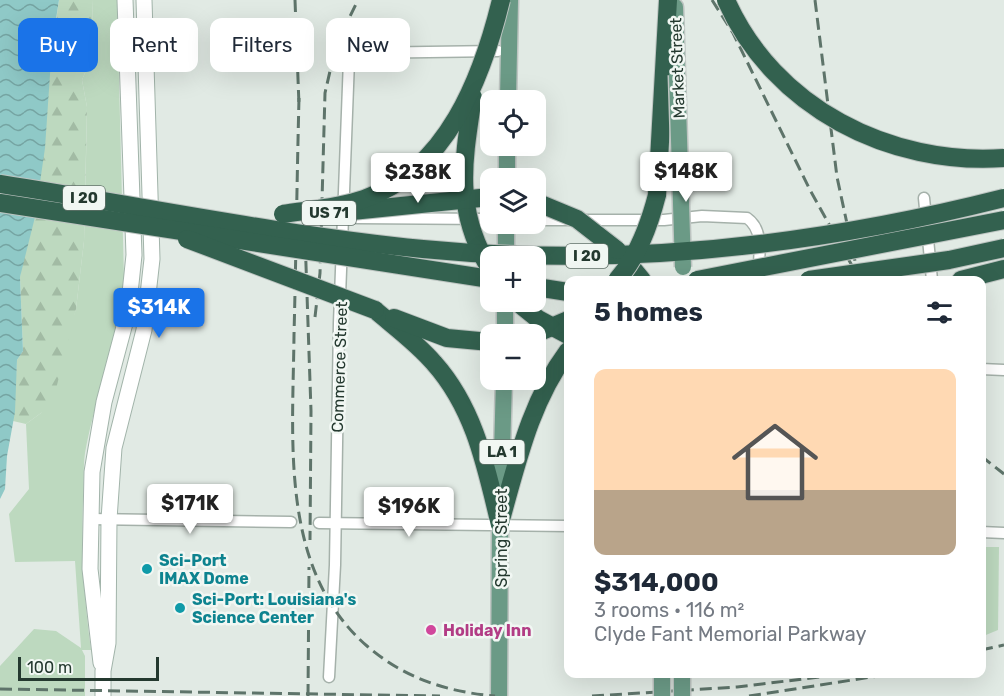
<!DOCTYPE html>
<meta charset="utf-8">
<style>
:root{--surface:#fff;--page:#f2f2f3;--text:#1f2937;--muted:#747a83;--line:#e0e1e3;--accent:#1a73e8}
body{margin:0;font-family:Rubik,sans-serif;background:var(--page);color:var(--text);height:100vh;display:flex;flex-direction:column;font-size:22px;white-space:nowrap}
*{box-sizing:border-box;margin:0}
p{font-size:20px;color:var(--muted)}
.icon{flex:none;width:33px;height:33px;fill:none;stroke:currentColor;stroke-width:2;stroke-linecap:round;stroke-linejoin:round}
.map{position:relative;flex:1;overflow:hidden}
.drawer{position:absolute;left:564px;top:276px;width:422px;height:402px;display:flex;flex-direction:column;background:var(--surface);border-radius:12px;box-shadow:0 6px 24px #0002}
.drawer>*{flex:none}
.hud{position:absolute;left:18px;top:18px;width:456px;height:54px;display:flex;gap:12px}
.fabs{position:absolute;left:480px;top:90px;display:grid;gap:12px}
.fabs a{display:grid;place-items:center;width:66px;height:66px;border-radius:12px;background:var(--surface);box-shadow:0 6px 24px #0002;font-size:30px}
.scale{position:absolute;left:18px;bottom:15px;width:141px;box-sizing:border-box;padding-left:6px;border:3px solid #24392f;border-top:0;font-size:16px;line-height:21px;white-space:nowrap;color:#24392f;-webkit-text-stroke:4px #f1f7f3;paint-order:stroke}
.price{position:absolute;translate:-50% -51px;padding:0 14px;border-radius:6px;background:#fff;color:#222;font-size:20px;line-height:39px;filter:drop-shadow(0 2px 3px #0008)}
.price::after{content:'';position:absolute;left:50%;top:36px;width:18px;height:14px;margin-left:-9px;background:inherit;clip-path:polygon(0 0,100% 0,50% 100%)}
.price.selected{background:var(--accent);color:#fff}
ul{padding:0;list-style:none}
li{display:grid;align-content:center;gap:12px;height:318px;padding:0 30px}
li+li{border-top:2px solid var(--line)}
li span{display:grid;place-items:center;height:186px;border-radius:12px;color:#555}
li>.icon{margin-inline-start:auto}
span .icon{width:108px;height:108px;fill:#fffc;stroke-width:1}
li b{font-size:26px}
h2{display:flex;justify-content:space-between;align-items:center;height:72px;padding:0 30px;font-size:26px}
.pill{padding:0 21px;border-radius:12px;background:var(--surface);box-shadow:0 6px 24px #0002;font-size:21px;line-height:54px}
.pill.selected{background:var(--accent);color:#fff}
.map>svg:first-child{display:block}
</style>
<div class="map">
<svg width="1004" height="696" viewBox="0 0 1004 696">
<defs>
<pattern id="forest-firs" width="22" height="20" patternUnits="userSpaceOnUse" patternTransform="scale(1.5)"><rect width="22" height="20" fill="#bdd9bf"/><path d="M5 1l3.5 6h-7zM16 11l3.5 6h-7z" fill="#a2bba4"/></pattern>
<pattern id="water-waves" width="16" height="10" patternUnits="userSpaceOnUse" patternTransform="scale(1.5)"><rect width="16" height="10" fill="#8fc9c7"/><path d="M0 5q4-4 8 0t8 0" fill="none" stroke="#75a4a2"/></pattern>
</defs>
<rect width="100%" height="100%" fill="#e1eae4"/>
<!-- green -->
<g fill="#bdd9bf">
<path d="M92,0H117L124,279C118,338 96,394 85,453C83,468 84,484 83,499C81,551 84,599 91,650H82L85,656V696H0V666L34,629L56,631L81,648L75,561L15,562L9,514L29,489L26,424L41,413L76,309L84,241L86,159L87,107L82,80L94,51Z"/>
<path d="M981,547H999L998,630L981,637Z"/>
</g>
<!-- forest -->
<path fill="url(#forest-firs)" d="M59,0H92L94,51L82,80L87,107L84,241L76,309L54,397L41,413L26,424L13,421L17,360L23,351L20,277Z"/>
<!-- water -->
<path fill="url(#water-waves)" d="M0,0H59L52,45L45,148L35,217L20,277L23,351L17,360L15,412L7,456L5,489L0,499Z"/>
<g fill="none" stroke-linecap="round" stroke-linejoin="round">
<!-- street casing -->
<g stroke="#a5b1aa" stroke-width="13">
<g id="street">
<path d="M924,198L932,280"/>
<path d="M356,218L490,219"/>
<path d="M536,220H664L702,216L747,218C766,231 758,260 758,280"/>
<path d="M981,369L1004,370"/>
<path d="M90,519L291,522"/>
<path d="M319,523L568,526"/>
<path d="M981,532L1004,533"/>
<path d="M329,677L335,565L339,323L349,60L359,53L498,51"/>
</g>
</g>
<!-- secondary casing -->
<g stroke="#a2b4aa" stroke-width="17">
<g id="secondary">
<path d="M101,663L90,569L92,472L104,402L128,312L134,255L125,0"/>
<path d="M103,696V671L108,643L109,519L114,448L144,330L152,259L144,0"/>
</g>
</g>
<!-- primary casing -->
<g stroke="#bdc4c1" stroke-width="19">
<g id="primary">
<path d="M675,7L677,75"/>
<path d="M508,100L510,0"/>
<path d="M507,178V146"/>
<path d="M506,256V224"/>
<path d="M505,334V302"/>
<path d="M499,696L500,525L504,380"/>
</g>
</g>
<!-- highway casing -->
<g stroke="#bdc4c1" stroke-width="20">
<g id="highway">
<path d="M657,195L668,0"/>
<path d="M619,252L642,280"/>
<path d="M961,280L1004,269"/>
<path d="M536,287L568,292"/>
<path d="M517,302L538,319L568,335"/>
<path d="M375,310C395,327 417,343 434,363C475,409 486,467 500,525"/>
<path d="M394,318L447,338L490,342"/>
<path d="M535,334L568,320"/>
<path d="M500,523C517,463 530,402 568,351"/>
</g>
</g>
<!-- street -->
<use href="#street" stroke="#fff" stroke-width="10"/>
<!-- secondary -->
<use href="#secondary" stroke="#fff" stroke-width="15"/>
<!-- primary -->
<use href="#primary" stroke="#6b9a86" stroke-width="16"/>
<!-- highway -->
<use href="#highway" stroke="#33614f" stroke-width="18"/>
<!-- rail -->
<g stroke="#5e746a" stroke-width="3" stroke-dasharray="12 6" stroke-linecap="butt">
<path d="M295,0L299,105"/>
<path d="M712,0L733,33L810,190L860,280"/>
<path d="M815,0L837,177L855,261"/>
<path d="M299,98C297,177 296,256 294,335C293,440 279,570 367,646C404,678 447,692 495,696"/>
<path d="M304,207L311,411L310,540"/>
<path d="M315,317L320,273L325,93L336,45L358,0"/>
<path d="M981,456L1004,474"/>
<path d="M981,650L1004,645"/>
<path d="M0,689L440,696"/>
<path d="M308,696L309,567"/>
<path d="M592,696L737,687L844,674"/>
<path d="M749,696L891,674"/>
</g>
<!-- primary-bridge casing -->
<g stroke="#bdc4c1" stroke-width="19" stroke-linecap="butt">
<g id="primary-bridge">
<path d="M677,75L683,267"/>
<path d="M662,696V674"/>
<path d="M682,696V674"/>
</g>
</g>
<!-- highway-bridge casing -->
<g stroke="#bdc4c1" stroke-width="20" stroke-linecap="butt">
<g id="highway-bridge">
<path d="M726,0C774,108 890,166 1004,158"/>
<path d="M473,97C464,157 454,205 486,262"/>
<path d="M0,184C141,206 281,235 423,249C618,268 815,246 1004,198"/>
<path d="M536,202L577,219L617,250"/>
<path d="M0,203L490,279"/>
<path d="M352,211L490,197"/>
<path d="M283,214C309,210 338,208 364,199C447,170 482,78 501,0"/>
<path d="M187,239L375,310"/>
<path d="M617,280C638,256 649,226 657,195"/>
<path d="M697,280L1004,220"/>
<path d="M809,280L949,260L1004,248"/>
</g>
</g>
<!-- primary-bridge -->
<use href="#primary-bridge" stroke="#6b9a86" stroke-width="16"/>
<!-- highway-bridge -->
<use href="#highway-bridge" stroke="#33614f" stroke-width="18"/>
</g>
<!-- markers -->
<g fill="#0f9aa8" stroke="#f1f7f3" stroke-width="2">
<circle cx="147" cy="569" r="6"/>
<circle cx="180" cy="608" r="6"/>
</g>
<circle fill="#d1479c" stroke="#f1f7f3" stroke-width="2" cx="431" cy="630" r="6"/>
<g text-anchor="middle" stroke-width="5" stroke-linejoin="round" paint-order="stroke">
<!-- shield labels -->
<g fill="#f1f7f3" stroke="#62726a" stroke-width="1.5">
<rect x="63" y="186" width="42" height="24" rx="4.5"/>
<rect x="302" y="201" width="54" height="24" rx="4.5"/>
<rect x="566" y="244" width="42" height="24" rx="4.5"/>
<rect x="479.5" y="440" width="45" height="24" rx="4.5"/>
</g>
<g font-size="15" font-weight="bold" fill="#24392f">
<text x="84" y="203">I 20</text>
<text x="329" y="218">US 71</text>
<text x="587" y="261">I 20</text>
<text x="502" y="457">LA 1</text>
</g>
<!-- street labels -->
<g font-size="16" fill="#24392f" stroke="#f1f7f3">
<text transform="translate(677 68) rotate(-92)" y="6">Market Street</text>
<text transform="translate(339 367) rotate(-88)" y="6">Commerce Street</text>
<text transform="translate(501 538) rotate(-90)" y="6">Spring Street</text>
</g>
<!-- culture labels -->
<g font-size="16" font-weight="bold" fill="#0d838f" stroke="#f1f7f3" text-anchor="start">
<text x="159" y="566">Sci-Port<tspan x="159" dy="18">IMAX Dome</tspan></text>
<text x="192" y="605">Sci-Port: Louisiana's<tspan x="192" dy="18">Science Center</tspan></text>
</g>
<!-- hotel labels -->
<g font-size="16" font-weight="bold" fill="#b23c85" stroke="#f1f7f3" text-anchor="start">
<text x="443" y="636">Holiday Inn</text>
</g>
</g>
</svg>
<div class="fabs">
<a><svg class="icon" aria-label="locate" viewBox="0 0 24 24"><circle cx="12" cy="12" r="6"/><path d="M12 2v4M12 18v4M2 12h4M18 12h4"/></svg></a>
<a><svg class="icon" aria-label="layers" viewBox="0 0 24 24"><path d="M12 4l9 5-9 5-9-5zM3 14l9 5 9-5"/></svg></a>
<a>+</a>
<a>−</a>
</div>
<div class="scale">100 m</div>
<b class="price" style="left:686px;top:203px">$148K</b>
<b class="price" style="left:418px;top:204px">$238K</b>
<b class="price selected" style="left:159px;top:339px">$314K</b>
<b class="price" style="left:190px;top:535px">$171K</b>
<b class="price" style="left:409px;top:538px">$196K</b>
<div class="hud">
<a class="pill selected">Buy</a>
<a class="pill">Rent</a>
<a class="pill">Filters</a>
<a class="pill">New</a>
</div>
<section class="drawer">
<h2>5 homes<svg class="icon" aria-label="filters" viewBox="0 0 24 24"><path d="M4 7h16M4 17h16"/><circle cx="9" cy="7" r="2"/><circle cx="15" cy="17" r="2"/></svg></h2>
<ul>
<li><span style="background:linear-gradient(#ffd9b3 65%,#b9a48a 0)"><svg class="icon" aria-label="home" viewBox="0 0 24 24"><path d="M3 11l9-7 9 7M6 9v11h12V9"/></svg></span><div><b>$314,000</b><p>3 rooms · 116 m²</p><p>Clyde Fant Memorial Parkway</p></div></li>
</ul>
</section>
</div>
